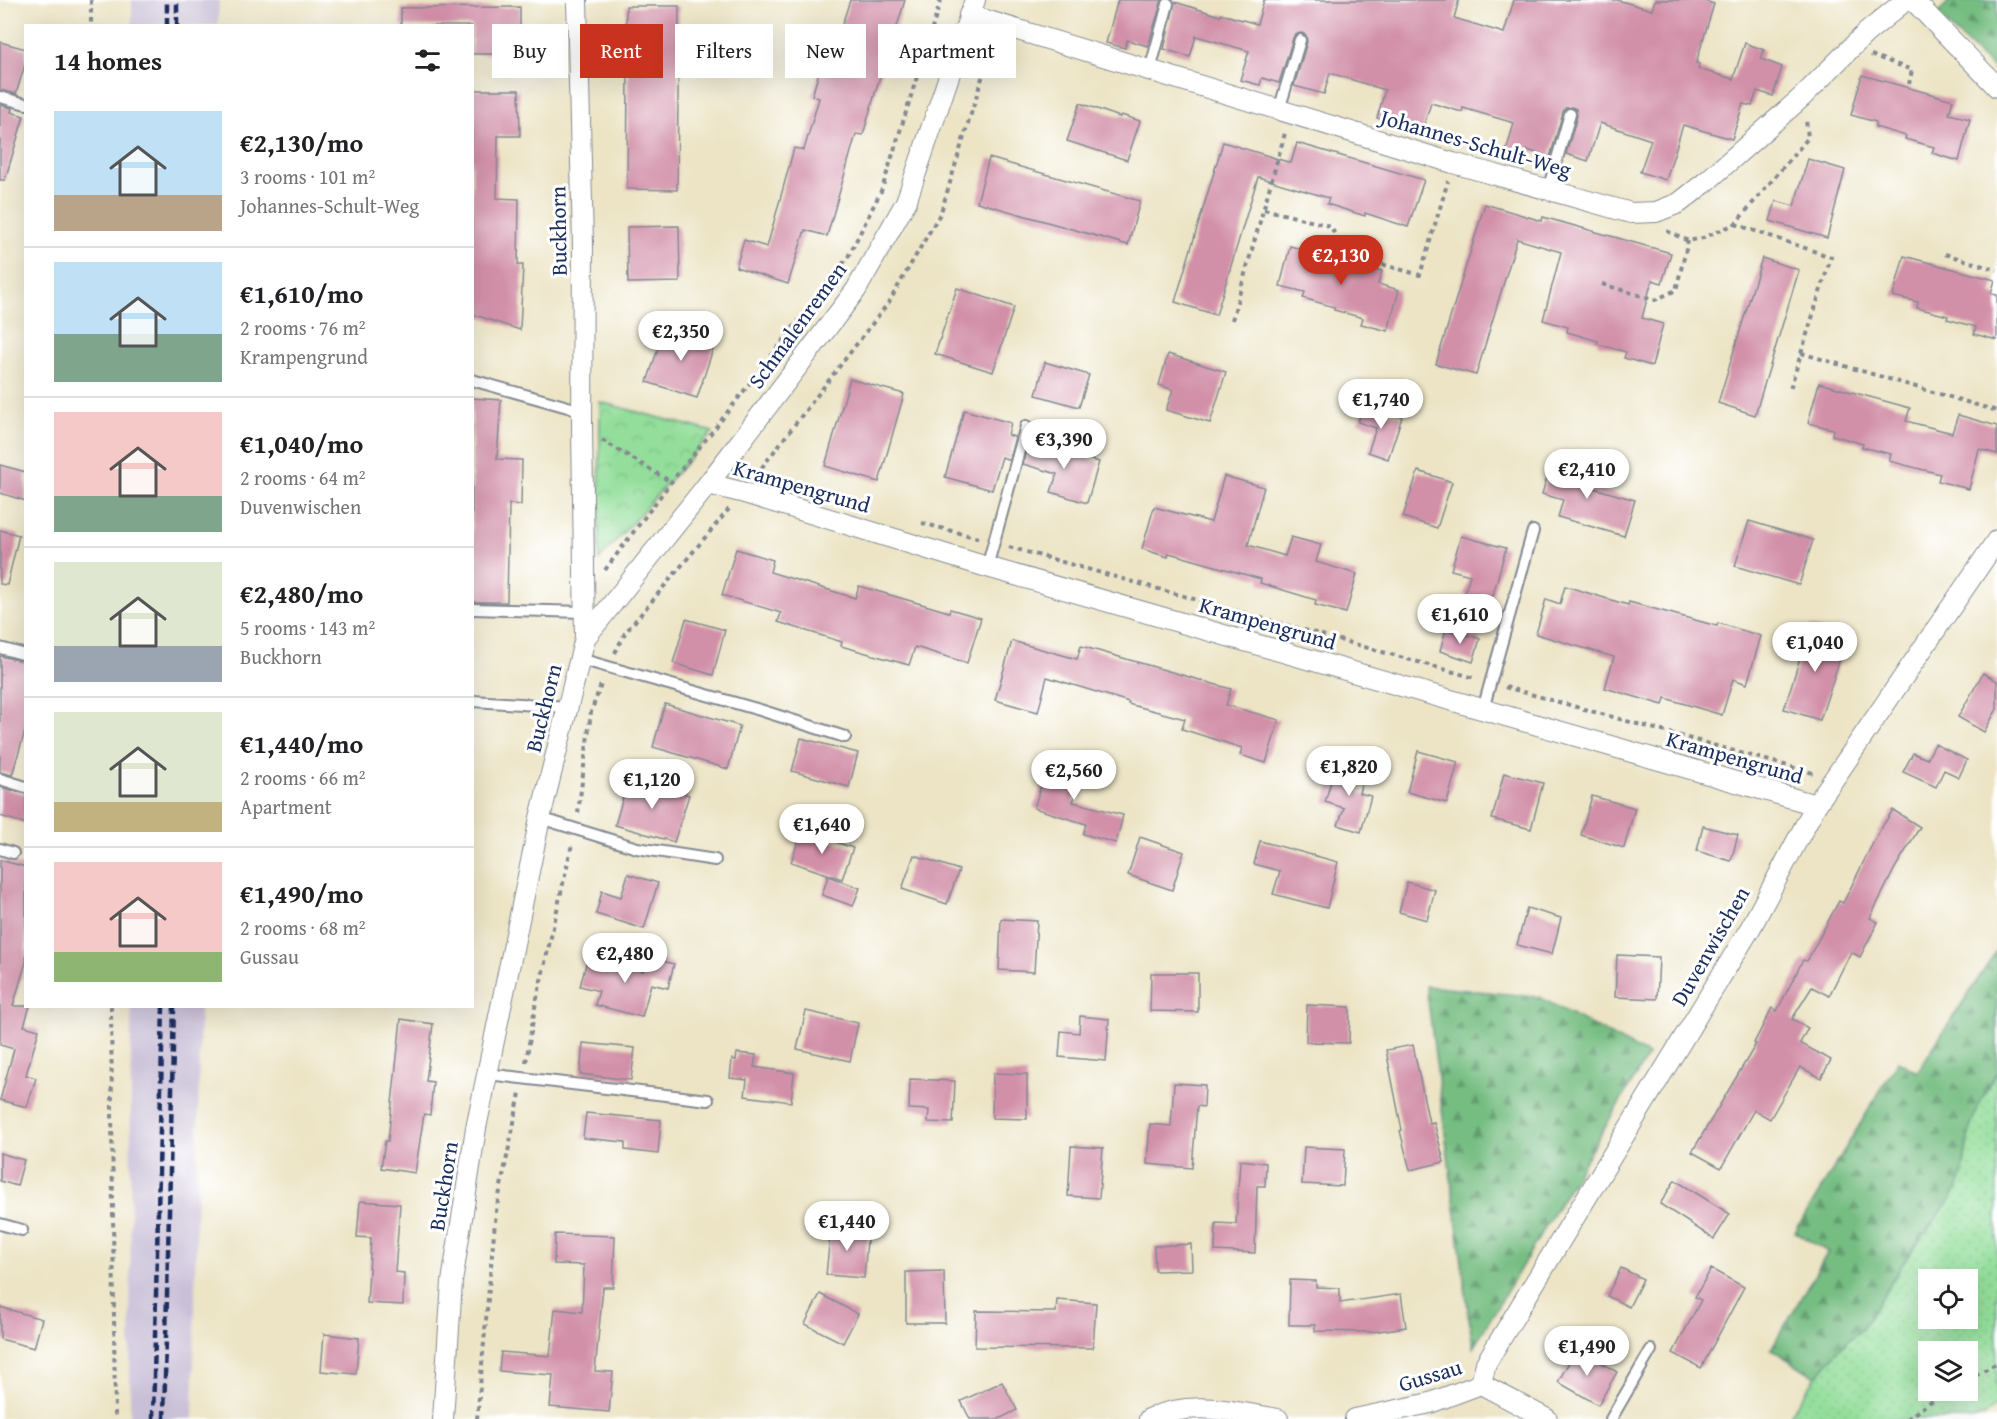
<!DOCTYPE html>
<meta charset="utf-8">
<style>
:root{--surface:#fff;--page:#f2f2f2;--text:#202124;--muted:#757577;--line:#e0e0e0;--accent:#c8321e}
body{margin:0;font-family:"Gentium Book Plus",serif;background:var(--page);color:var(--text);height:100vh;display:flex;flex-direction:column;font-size:22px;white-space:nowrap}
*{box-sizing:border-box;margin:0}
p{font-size:20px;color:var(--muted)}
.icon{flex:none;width:33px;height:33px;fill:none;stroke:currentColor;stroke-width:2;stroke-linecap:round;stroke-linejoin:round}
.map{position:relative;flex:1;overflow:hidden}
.panel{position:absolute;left:24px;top:24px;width:450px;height:984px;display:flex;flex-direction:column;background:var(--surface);border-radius:0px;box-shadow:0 6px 24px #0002}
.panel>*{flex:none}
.top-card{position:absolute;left:492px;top:24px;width:570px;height:54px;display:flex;gap:12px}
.controls{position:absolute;left:1918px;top:1269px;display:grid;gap:12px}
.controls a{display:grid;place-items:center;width:60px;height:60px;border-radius:0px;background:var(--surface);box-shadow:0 6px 24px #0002;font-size:30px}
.price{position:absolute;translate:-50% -51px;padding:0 14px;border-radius:21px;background:#fff;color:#222;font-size:20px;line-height:39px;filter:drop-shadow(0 2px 3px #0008)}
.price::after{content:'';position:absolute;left:50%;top:36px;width:18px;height:14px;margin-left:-9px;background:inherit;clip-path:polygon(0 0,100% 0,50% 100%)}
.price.active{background:var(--accent);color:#fff}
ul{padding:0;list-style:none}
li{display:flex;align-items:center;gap:18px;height:150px;padding:0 30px}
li+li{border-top:2px solid var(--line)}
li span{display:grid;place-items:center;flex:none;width:168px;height:120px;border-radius:0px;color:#555}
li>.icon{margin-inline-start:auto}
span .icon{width:72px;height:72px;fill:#fffc;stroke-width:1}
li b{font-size:26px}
h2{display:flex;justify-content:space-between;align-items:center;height:72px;padding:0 30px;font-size:26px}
.chip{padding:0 21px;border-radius:0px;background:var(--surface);box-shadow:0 6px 24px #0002;font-size:21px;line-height:54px}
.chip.active{background:var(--accent);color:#fff}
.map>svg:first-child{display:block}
</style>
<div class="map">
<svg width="1997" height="1419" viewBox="0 0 1997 1419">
<defs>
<pattern id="grass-dots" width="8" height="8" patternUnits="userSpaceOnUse" patternTransform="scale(1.5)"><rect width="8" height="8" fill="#93de9a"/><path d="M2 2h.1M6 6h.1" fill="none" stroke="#7ebf87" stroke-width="1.8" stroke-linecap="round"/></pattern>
<pattern id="forest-firs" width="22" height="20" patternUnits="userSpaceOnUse" patternTransform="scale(1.5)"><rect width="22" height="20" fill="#76bd82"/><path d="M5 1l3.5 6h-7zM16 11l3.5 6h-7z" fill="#609a6e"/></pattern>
<pattern id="park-crowns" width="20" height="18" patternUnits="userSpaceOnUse" patternTransform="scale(1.5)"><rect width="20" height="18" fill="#93de9a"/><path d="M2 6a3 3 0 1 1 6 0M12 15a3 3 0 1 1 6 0" fill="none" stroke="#7ebf87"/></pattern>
</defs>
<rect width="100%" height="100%" fill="#fff"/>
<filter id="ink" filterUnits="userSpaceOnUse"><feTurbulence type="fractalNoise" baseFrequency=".0167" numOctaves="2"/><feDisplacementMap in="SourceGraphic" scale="12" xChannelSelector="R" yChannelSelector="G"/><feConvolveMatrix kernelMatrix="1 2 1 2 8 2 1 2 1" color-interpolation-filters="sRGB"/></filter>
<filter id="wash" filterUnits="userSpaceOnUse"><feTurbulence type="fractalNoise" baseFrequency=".008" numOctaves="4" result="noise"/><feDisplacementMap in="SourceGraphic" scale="24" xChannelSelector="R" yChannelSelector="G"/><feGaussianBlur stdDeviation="1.35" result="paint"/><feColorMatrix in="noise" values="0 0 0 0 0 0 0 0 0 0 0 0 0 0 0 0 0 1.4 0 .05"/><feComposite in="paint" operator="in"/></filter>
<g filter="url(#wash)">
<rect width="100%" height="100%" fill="#ece4c5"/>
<!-- railway -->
<g fill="#c9bfd7">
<path d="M132,0H219L218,25H132Z"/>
<path d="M131,1007H200L193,1419H130Z"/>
</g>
<!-- grass -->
<path fill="url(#grass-dots)" stroke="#57867c" stroke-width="1.5" fill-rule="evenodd" d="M1997,1071V1405L1985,1415L1972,1419H1787L1816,1377L1841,1347L1862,1329L1907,1257L1932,1224L1962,1175L1970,1127L1981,1100ZM1929,1280H1968V1318H1929ZM1929,1352H1968V1390H1929Z"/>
<!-- forest -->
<g fill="url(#forest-firs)" stroke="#487670" stroke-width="1.5">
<path d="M1950,0H1997V72L1937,15Z"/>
<path d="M1997,950V1071L1981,1100L1970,1127L1962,1175L1957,1190L1907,1257L1862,1329L1841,1347L1816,1377L1771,1349L1828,1252L1795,1232L1898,1061L1917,1072Z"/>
<path d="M1426,986L1539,997L1648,1055L1473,1348Z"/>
</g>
<!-- park -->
<path fill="url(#park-crowns)" stroke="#57867c" stroke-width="1.5" d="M600,402L713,432L599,560Z"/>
<g id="blocks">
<!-- building -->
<g fill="#d290a8">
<path d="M850,0H905L892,43L890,42L863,135L856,134L827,236L805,230L788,284L736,267L744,240L767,247L794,148L804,150L819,98L812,96L819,72L826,74Z"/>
<path d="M1118,0H1162L1148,46L1127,40L1125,48L1106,43Z"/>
<path d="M1264,0H1459L1454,18L1504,33L1514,0H1617L1652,10L1655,0H1701L1714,4L1696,63L1699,64L1698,69L1733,79L1745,43L1764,50L1761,59L1782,67L1773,96L1757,91L1752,106L1743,104L1732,139L1683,125L1666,180L1640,172L1651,140L1600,123L1588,161L1566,154L1577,116L1576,109L1572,107L1565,108L1563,112L1550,157L1527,150L1525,157L1506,152L1514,123L1463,108L1462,112L1431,103L1422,131L1377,118L1385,90L1330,73L1324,94L1294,86L1307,42L1306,35L1302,33L1295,34L1293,38L1279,83L1262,78L1260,85L1240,80L1249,51L1196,36L1190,57L1164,49L1175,2L1220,16L1221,14L1257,24Z"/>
<path d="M626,6H679L677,190L627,189L628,71H626Z"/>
<path d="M520,7V54H472V26H401V8Z"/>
<path d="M0,42L26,49V61L16,94L0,90Z"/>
<path d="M1862,75L1953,100L1949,114L1970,119L1959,161L1932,153L1934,147L1905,139L1906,136L1875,127L1876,122L1851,115Z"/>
<path d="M472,90H519L520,136H498L497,198L519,199L518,265H523L520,330L472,314Z"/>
<path d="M1080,103L1120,117L1121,115L1140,121L1127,160L1067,141Z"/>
<path d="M0,105L12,108L11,112L24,116L5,180H0Z"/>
<path d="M1223,142L1291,163L1297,143L1424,180L1408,227L1365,213V216L1327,204L1329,198L1258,177L1216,315L1175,302Z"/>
<path d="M989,158L1140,201L1128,245L977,202Z"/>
<path d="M1808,159L1845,170L1827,238L1770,221L1776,201L1794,206Z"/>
<path d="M1485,204L1542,221L1543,217L1671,253L1662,283L1652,280L1642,318L1663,324L1652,366L1624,358L1626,352L1597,344L1598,341L1567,332L1568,327L1543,320L1561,252L1517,239L1476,375L1436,364Z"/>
<path d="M679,226L680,282L628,283L627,227Z"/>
<path d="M1290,246L1382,271L1378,284L1399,290L1388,331L1361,324L1363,318L1334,310V307L1303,298L1305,292L1280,286Z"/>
<path d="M1904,256L1995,280L1991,294L1997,295V340L1974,334L1976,327L1947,319L1948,316L1917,308L1918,302L1893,296Z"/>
<path d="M1762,258L1799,270L1755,415L1718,403Z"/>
<path d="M957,288L1014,307L993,372L935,354Z"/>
<path d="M665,327L715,343L697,398L647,382Z"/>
<path d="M1168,354L1226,372L1210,423L1166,410L1173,390L1159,385Z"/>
<path d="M1045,362L1089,375L1079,407L1036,395Z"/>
<path d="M850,379L904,394L879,482L825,466Z"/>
<path d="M1819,383L1910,408L1906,421L1952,433L1958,415L1997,426V454L1979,449L1969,489L1938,481L1940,474L1889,461L1891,454L1862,447L1863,444L1832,435L1833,429L1808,423Z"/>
<path d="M472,398L501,400L497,459L522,460L521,505L509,504L507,602H472Z"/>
<path d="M1364,405L1402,417L1388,459L1368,452L1376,428L1358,422Z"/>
<path d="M964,410L1011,423L1008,435L1015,437L1009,460L1002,457L992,490L945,477Z"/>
<path d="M1030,441L1099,462L1087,503L1051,492L1057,474L1023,464Z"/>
<path d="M1553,457L1578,464L1573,482L1635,500L1624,536L1558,517L1563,500L1542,494Z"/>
<path d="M0,465L26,472V501L0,493Z"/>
<path d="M1418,471L1452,482L1437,528L1403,517Z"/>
<path d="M1224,476L1264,487L1248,545L1285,556L1291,537L1321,545L1316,562L1357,574L1346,613L1315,605L1316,600L1260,583L1261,579L1169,553L1168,557L1142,549L1154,507L1211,522Z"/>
<path d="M1749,521L1813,540L1799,585L1735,566Z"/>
<path d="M0,530L19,535L7,585L0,584Z"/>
<path d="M1461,536L1506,548L1491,602L1464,595L1470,575L1451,570Z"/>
<path d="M736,549L773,560L770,572L855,598L859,586L949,612L950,609L981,618L967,663L915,647L909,665L841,646L842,642L778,622L781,613L722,595Z"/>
<path d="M1565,586L1628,605L1629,602L1717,626L1718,623L1761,636L1747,684L1733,679L1722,715L1665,698L1663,705L1605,688L1614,657L1536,634L1546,599L1560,604Z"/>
<path d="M686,619L725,630L713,675L673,663Z"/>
<path d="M1810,626L1847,637L1820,720L1784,709Z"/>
<path d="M1446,629L1480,639L1473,662L1440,651Z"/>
<path d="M1012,641L1077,659L1081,646L1231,689L1226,705L1279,720L1266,763L1240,755L1242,748L1182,729L1185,719L1128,704L1129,702L1047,677L1038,712L995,700Z"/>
<path d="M0,656L26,662V728L12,775L0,772Z"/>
<path d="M1983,673L1997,681V709L1984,732L1958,717Z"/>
<path d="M665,704L740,726L728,769L653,747Z"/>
<path d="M801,738L858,753L849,787L792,771Z"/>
<path d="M1935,744L1967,760L1959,777L1944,770L1936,787L1903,772L1913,753L1927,759Z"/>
<path d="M1418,751L1458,762L1447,803L1407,792Z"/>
<path d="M1050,757L1084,767L1073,802L1123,815L1116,843L1083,834L1086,824L1034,808Z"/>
<path d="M1336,764L1364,773L1359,793L1371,796L1361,832L1338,825L1344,808L1325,802Z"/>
<path d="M1504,773L1543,783L1531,829L1492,819Z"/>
<path d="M629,777L689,795L674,842L615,825Z"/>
<path d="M0,787L26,794V824L0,816Z"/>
<path d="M1592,796L1635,808L1624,848L1581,835Z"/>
<path d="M1893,810L1920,827L1895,868L1870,918L1878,922L1860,957L1851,952L1829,996L1812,987L1792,1019L1808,1028L1800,1043L1831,1060L1821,1078L1800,1067L1770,1119L1754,1110L1721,1168L1692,1152L1756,1044L1754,1043L1772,1008L1777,1011L1803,960L1807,961L1839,901L1843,903L1878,833Z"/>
<path d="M1703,826L1738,835L1731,861L1697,851Z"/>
<path d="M802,830L853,848L842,879L791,862Z"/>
<path d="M1140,837L1184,852L1172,890L1128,875Z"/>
<path d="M1260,841L1338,862L1327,908L1273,894L1280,871L1254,864Z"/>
<path d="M914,855L959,870L947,904L902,889Z"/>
<path d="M0,860L26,867V962L13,1006H30L24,1026L39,1030L26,1075L36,1078L27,1107L0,1100L14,1049L0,1045Z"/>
<path d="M628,874L658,883L644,929L596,914L602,891L621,897Z"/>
<path d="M828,876L860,888L853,906L822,895Z"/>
<path d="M1407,882L1435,890L1427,920L1399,912Z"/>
<path d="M1527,908L1561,918L1552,954L1517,945Z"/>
<path d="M1001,919L1037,921L1034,972L999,970Z"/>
<path d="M1617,955L1659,957L1657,999L1615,997Z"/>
<path d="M588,957L643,971L647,957L674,964L668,988L651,984L642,1017L595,1005L599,991L580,986Z"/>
<path d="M1151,973H1198V1012L1150,1011Z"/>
<path d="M1307,1005L1350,1007L1349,1043L1306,1042Z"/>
<path d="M806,1011L858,1023L850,1061L797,1049Z"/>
<path d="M1080,1016L1109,1019L1106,1061L1059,1057L1061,1031L1079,1033Z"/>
<path d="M401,1019L433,1024L426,1081L433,1082L430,1115L424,1114L415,1173L381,1168L385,1141H388Z"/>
<path d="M583,1043L635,1048L631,1080L580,1074Z"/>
<path d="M1413,1045L1429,1123L1434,1122L1444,1162L1410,1170L1400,1131L1402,1130L1386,1050Z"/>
<path d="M737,1053L756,1055L754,1067L794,1073L791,1102L745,1096L747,1080L730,1078L732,1059L736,1060Z"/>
<path d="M993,1073L1027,1074V1119L992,1118Z"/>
<path d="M910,1079L955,1081L953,1123L928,1122L929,1110L909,1109Z"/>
<path d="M1174,1083L1205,1085L1204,1107L1197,1106L1192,1168L1147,1164L1150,1124L1171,1126Z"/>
<path d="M586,1113L661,1120L658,1154L625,1150V1142L583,1138Z"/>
<path d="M1071,1146L1103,1148L1099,1198L1068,1196Z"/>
<path d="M1304,1147L1345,1149L1343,1186L1302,1184Z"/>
<path d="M0,1153L24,1160L17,1186L0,1181Z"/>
<path d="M1240,1160L1266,1163L1265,1186H1257L1255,1253L1215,1251L1216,1223L1236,1224Z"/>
<path d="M1675,1180L1730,1214L1714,1239L1660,1204Z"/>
<path d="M360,1201L400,1204L395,1272L404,1273L403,1305L367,1303L371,1238L357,1237Z"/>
<path d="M831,1225L868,1228L864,1278L826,1275Z"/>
<path d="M555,1234L615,1236L613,1287H603L595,1371L613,1372L609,1412L550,1407L553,1375L499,1371L501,1352L550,1356L555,1309L582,1312L584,1265L554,1264Z"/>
<path d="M1191,1244L1192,1270L1155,1271L1154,1246Z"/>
<path d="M1621,1268L1643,1279L1629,1307L1607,1296Z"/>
<path d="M1711,1269L1744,1287L1701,1368L1673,1353L1701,1300L1695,1297Z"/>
<path d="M944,1271L945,1323H906V1272Z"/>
<path d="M1290,1280L1316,1281V1287L1340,1288V1303L1401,1294L1406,1327L1372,1332L1315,1331V1325H1289Z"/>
<path d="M820,1294L858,1314L843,1343L805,1324Z"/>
<path d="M1057,1300L1096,1303L1093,1348L975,1347L976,1311L1056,1312Z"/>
<path d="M0,1307L42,1319L34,1348L0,1339Z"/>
<path d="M324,1334L359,1338L356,1374L321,1371Z"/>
<path d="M1577,1348L1617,1372L1598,1405L1558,1382Z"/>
<path d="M1002,1382L1017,1410L999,1419H970L961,1401Z"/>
</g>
</g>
</g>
<g filter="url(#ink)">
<use href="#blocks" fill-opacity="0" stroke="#848a92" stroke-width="1.5"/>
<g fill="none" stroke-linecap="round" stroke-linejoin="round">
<!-- lane casing -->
<g stroke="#848a92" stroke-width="14">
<g id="lane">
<path d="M1150,70L1168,4"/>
<path d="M0,97L26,104"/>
<path d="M1279,110L1300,40"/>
<path d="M1548,190L1570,114"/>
<path d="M472,380L582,411"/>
<path d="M987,567L1026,426"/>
<path d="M472,609L585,612"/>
<path d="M0,648L26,655"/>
<path d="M580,659L760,710L845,737"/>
<path d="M472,701L568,707"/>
<path d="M1483,709L1533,531"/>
<path d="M0,779L26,787"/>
<path d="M540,818L637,848L715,860"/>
<path d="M0,849L13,853"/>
<path d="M487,1074L708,1100"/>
<path d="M0,1224L22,1230"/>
<path d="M1611,1419L1651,1350"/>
</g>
</g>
<!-- street casing -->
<g stroke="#848a92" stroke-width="22">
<g id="street">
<path d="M1913,0L1997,87"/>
<path d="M969,15L1453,163L1631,213L1656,212L1679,203L1707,181L1802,97L1866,33L1906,0"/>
<path d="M708,484L741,492L987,567L1816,805"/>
<path d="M585,638L708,484L856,290L906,202L975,0"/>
<path d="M1481,1384L1486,1363L1751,927L1816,805L1997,540"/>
<path d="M443,1419L452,1282L476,1128L540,818L585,638L582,427L583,244L577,0"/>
<path d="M1149,1419C1193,1399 1232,1412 1278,1419"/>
<path d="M1355,1419L1430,1403L1481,1384L1547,1419"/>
</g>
</g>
<!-- path -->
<g stroke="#848a92" stroke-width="4" stroke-dasharray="4.5 4.5" stroke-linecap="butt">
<path d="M91,0V26"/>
<path d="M1871,55L1912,70L1909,84"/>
<path d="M1264,209L1330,226L1335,234V251L1420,275L1448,181"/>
<path d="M1735,224L1831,257L1790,389"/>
<path d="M1667,231L1688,241L1703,238L1735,224L1808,138L1806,120"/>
<path d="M1945,254L1997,270"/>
<path d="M1602,284L1655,300L1676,290L1688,241"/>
<path d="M1232,320L1285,133"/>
<path d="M1801,353L1997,411"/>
<path d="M602,440L671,482"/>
<path d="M756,475L889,302L941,212L993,42"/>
<path d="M922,523L978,538"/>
<path d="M1009,547L1475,678"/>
<path d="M605,570L671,482L719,423L848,257L882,189L941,0"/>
<path d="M615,653L625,633L729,509"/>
<path d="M1505,687L1813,773"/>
<path d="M578,813L591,712L602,682"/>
<path d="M111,1006L115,1419"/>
<path d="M526,1062L535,1007L572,844"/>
<path d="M1968,1380L1997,1363"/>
<path d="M477,1419L496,1211L520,1093"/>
<path d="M1907,1419L1930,1402L1950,1390"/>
</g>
<!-- lane -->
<use href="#lane" stroke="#fff" stroke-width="10"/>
<!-- street -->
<use href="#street" stroke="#fff" stroke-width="20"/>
<!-- rail -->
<g stroke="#1b2f5e" stroke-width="4.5" stroke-dasharray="9 4.5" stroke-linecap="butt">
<path d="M167,26V0"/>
<path d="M177,26V0"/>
<path d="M153,1419L163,1006"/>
<path d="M164,1419L174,1006"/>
</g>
</g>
</g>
<g text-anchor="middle" stroke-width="6" stroke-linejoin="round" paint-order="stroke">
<!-- street labels -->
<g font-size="22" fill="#1b2f5e" stroke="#fff">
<text transform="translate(1476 143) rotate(16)" y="8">Johannes-Schult-Weg</text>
<text transform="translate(558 231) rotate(-91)" y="8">Buckhorn</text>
<text transform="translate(797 325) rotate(-54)" y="8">Schmalenremen</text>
<text transform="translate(802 486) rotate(16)" y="8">Krampengrund</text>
<text transform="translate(1268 623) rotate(16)" y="8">Krampengrund</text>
<text transform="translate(543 708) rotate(-76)" y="8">Buckhorn</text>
<text transform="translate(1735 757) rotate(16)" y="8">Krampengrund</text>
<text transform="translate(1710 946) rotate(-60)" y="8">Duvenwischen</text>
<text transform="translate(443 1186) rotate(-81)" y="8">Buckhorn</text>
<text transform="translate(1430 1375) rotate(-17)" y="8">Gussau</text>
</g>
</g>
</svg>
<div class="controls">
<a><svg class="icon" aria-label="locate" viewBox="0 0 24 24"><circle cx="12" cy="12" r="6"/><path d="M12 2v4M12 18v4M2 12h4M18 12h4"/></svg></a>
<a><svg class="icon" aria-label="layers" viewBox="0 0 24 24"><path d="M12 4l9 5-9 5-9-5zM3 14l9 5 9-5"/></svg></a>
</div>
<b class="price active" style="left:1341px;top:286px">€2,130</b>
<b class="price" style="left:681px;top:362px">€2,350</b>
<b class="price" style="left:1381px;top:430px">€1,740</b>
<b class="price" style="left:1064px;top:470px">€3,390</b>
<b class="price" style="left:1587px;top:500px">€2,410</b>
<b class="price" style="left:1460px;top:645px">€1,610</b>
<b class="price" style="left:1815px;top:673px">€1,040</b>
<b class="price" style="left:1349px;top:797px">€1,820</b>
<b class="price" style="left:1074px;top:801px">€2,560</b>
<b class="price" style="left:652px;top:810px">€1,120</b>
<b class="price" style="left:822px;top:855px">€1,640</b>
<b class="price" style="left:625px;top:984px">€2,480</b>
<b class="price" style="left:847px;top:1252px">€1,440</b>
<b class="price" style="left:1587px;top:1377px">€1,490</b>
<div class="top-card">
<a class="chip">Buy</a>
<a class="chip active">Rent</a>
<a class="chip">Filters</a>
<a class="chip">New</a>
<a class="chip">Apartment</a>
</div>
<section class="panel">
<h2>14 homes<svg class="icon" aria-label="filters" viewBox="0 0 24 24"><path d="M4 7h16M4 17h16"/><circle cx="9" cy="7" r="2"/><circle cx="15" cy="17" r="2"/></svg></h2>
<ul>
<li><span style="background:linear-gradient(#bfe0f5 70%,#b9a48a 0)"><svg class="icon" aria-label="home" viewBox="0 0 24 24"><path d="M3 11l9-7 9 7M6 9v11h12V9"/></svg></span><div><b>€2,130/mo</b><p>3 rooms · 101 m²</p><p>Johannes-Schult-Weg</p></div></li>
<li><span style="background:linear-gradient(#bfe0f5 60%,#7fa58c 0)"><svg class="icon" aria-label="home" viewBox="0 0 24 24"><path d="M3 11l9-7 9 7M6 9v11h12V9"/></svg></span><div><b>€1,610/mo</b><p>2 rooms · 76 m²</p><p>Krampengrund</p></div></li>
<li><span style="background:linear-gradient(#f6c9c9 70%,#7fa58c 0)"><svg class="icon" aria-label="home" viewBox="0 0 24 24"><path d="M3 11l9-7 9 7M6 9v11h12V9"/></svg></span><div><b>€1,040/mo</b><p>2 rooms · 64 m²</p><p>Duvenwischen</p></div></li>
<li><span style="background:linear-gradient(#dfe7d0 70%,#9aa5b1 0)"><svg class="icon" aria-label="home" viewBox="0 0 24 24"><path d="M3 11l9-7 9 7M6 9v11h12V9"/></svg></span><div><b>€2,480/mo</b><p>5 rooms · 143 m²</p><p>Buckhorn</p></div></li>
<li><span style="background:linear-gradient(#dfe7d0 75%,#c2b280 0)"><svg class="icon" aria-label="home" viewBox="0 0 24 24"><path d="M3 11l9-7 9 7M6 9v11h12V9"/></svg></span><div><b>€1,440/mo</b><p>2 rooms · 66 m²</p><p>Apartment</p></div></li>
<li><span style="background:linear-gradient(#f6c9c9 75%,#8fb573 0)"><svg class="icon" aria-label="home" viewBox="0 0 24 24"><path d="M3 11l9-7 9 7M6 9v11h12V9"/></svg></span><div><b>€1,490/mo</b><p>2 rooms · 68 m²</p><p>Gussau</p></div></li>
</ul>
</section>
</div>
